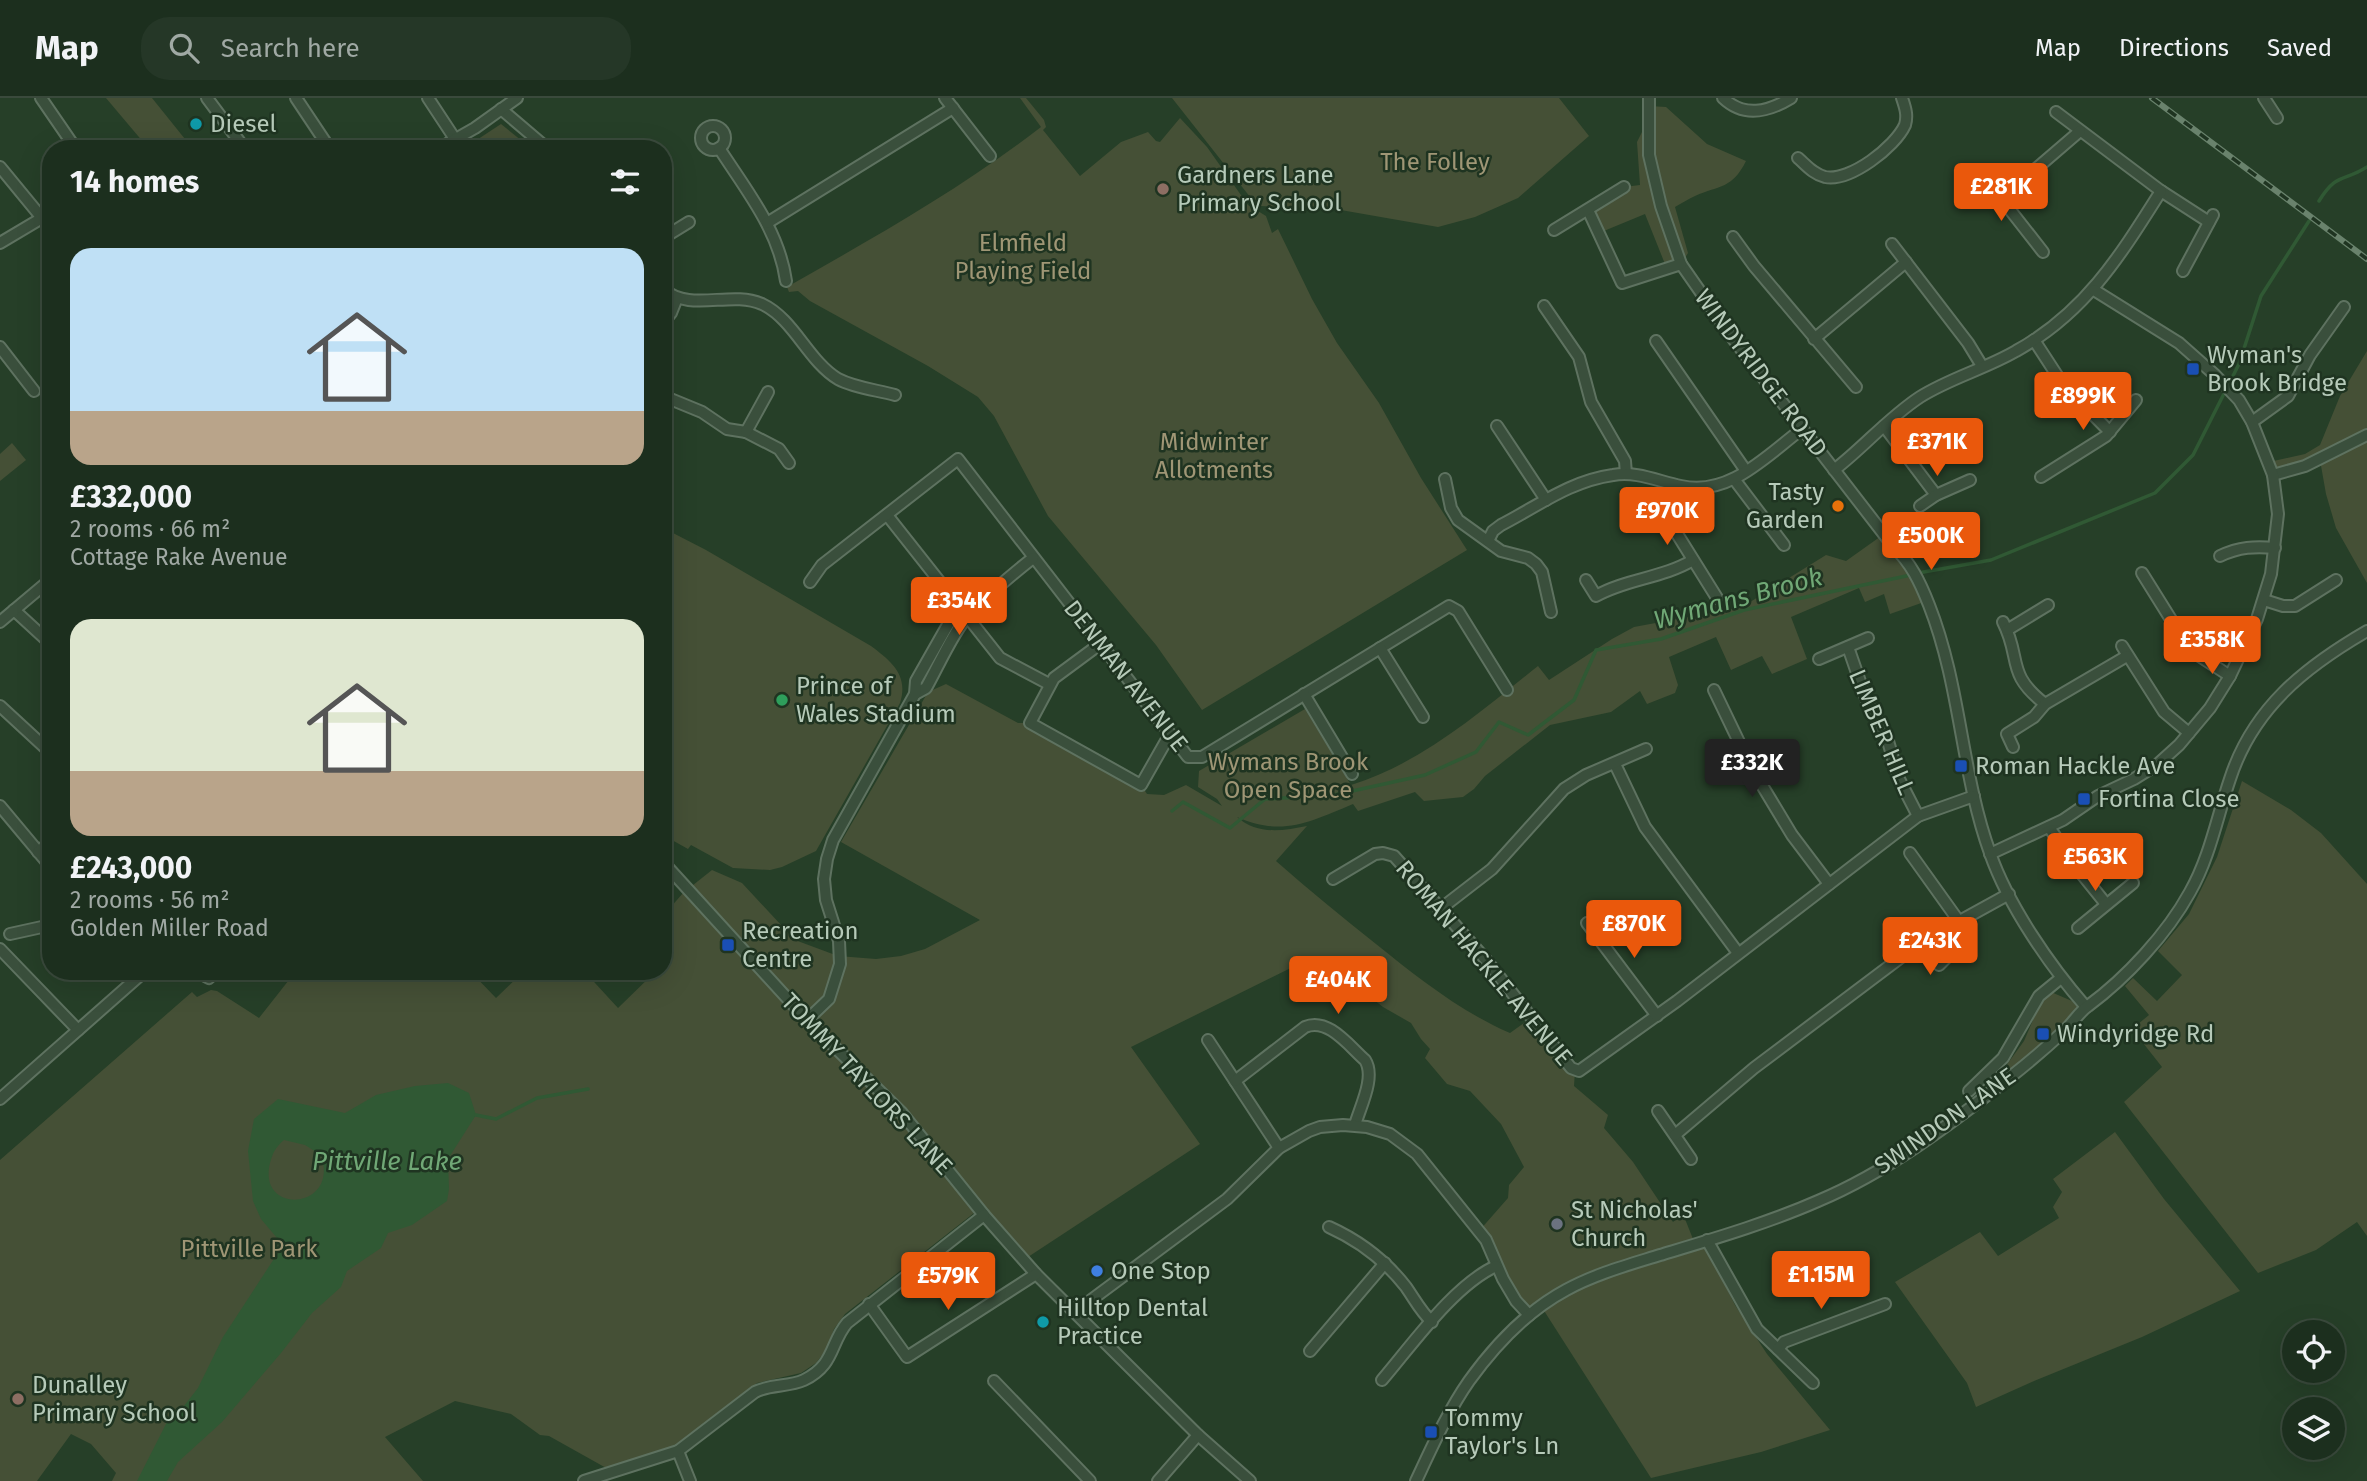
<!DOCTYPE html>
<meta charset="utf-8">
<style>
:root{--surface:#1c2f1e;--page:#253727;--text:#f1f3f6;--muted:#a0a9a4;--line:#3a4a3c;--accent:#ea580c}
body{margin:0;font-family:"Fira Sans",sans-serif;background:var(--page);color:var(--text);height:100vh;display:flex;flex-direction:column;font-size:26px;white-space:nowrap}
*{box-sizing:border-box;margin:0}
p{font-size:23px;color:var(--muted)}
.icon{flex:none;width:38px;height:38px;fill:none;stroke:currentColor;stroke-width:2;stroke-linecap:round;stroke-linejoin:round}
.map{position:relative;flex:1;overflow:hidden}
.drawer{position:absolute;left:42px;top:42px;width:630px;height:840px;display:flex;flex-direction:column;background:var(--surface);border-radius:28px;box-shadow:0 7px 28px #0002,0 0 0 2px var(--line)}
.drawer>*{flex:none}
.buttons{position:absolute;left:2282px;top:1222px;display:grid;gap:14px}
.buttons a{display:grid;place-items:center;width:63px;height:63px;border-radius:50%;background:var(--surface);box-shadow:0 7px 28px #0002,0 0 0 2px var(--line);font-size:35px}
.price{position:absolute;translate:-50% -60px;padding:0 16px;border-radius:7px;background:var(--accent);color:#fff;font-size:23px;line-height:46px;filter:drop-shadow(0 2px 4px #0008)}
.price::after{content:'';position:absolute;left:50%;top:42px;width:21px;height:16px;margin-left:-10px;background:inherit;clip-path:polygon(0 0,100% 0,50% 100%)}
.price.current{background:#222;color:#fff}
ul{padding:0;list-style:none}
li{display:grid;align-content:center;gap:14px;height:371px;padding:0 28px}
li span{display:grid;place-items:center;height:217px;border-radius:21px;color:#555}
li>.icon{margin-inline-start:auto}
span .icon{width:126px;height:126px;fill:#fffc;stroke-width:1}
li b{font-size:30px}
h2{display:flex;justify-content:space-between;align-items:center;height:84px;padding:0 28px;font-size:30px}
header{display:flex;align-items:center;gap:42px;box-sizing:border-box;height:98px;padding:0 35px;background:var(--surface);border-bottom:2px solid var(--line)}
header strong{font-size:33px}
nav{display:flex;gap:38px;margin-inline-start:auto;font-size:24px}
.search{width:490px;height:63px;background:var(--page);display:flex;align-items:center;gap:18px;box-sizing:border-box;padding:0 24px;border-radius:28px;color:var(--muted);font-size:26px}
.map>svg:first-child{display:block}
</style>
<header>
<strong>Map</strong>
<div class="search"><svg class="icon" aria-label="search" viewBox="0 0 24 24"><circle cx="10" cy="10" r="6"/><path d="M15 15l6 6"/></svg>Search here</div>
<nav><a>Map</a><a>Directions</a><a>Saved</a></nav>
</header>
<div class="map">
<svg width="2367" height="1383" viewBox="0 0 2367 1383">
<rect width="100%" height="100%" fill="#263f28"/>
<!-- green -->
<g fill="#455036">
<path d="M106,0H152L193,51H149Z"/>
<path d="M1020,0H1026L1044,22L1046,29L1043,32L1080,78L1121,44L1148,34L1156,43L1160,44L1180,20L1207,49L1248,107L1266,118L1272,135L1278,131L1312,201L1337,245L1379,305L1421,380L1467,452L1202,612L1156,547L1048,418L994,318L978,299L928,268L810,203L798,193L789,194L787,189C875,139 961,91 1041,29Z"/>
<path d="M1172,0H1559L1589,38L1518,100L1475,119L1438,129L1335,111L1260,108L1254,104Z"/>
<path d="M1649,8L1666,9L1707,46L1746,63C1732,91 1720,87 1695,98C1688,101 1682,105 1675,109L1688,155L1681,166L1667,171L1645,116L1599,135L1588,112L1624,89L1640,87L1637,44L1649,20Z"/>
<path d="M501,26L532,51H463Z"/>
<path d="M2367,253V485L2336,430L2326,396L2320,362L2273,377L2269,364L2305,356L2320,347L2340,298Z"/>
<path d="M12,345L26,362L0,383V356Z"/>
<path d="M663,433L673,435L706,452L871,548C891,563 909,577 900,605L816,753L782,769L770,772L733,770L691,747L688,751L663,737Z"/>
<path d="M1884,436L1927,503L1890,516L1884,496L1865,504L1859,490L1791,519L1807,561L1772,576L1762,558L1731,572L1716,539L1669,559L1678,587L1675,595L1647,606L1640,593L1611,614L1550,627L1485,678L1474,691L1463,699L1424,703L1415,694L1358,713L1353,706C1310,724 1282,739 1237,719C1257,737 1282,733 1307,728L1276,763C1309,792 1342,819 1376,846C1417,879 1461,914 1510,935L1531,920L1575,973L1574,988L1608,1017L1604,1030L1633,1064L1673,1124L1683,1116L1695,1146L1707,1151L1735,1207L1767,1256L1830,1332L1761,1354L1651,1380L1541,1208L1529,1217L1479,1133L1508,1100L1509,1087L1524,1069L1501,1026L1470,993L1447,986L1425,960L1430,951L1421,941L1411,925L1383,909L1335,871L1309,861L1131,949L1200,1046L1028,1159L983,1108L845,1216L834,1231L827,1251L816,1265L801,1275L757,1285L678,1346L608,1371L549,1338L540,1337L511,1316L455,1303L385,1339L423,1383H112L116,1375L91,1346L71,1336L37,1383H0V1062L192,894L197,899L211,892L217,893L259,920L296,873H352L359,881L365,876L372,884L382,873H470L496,900L524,873H584L618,910L656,873H663V866L674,854L663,843V818L683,795L712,772L742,785L795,842L838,858L876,861L901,858L925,851L980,822L841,744L928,594L946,586L1018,625H1030L1141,687L1147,696L1164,697L1186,687L1222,708L1217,701L1198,689L1199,673L1305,611L1351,687C1422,665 1480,614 1538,568L1549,582L1612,541L1634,529L1742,509L1826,457L1846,463Z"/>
<path d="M2242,683L2291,712L2321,735L2367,786V1138L2357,1124L2316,1152L2258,1175L2124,1004L2162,969L2132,931L2149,917L2125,888L2133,880L2157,903L2182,877L2158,853L2189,816L2217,759Z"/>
<path d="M2051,894L2086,909L2078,918L2061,928L2007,976L2003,972L2024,943L2039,908Z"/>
<path d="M2115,1034L2164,1101L2240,1193L2142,1239L2034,1283L1976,1309L1967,1285L1895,1184L1980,1134L1998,1158L2059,1120L2053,1109L2062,1094L2053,1081Z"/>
</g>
<!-- water -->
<path fill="#305934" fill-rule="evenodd" d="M448,985L469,995L476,1017L448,1061L449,1091L447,1103L412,1127L388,1135L381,1150L347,1173L341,1189L312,1215L281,1255L222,1324L178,1364L167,1383H137L167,1324L180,1313L198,1290L223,1239L283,1147L261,1121L253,1103L248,1053L254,1021L278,1001L345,1015L376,997L415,988ZM284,1042L305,1047L321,1057C340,1112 257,1118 270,1065C273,1054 275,1050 284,1042Z"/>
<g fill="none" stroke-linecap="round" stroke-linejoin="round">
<!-- stream -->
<g stroke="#305934" stroke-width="3.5">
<path d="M2319,103C2337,74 2344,84 2367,69"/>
<path d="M1918,475L1991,462L2155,395L2193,357L2239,266L2261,198L2309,123"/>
<path d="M1172,713L1183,704L1230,730L1265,701L1334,697L1425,677L1476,654L1499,624L1528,637L1574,602L1596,552L1661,541L1744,512L1911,477"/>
<path d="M476,1017L496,1021L537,1000L588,991"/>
</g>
<!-- minor casing -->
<g stroke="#5e7260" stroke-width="14">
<g id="minor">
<path d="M41,0L76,51"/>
<path d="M207,0L245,51"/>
<path d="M296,0L330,51"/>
<path d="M428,0L455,41"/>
<path d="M945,0L990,58"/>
<path d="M1649,0V57L1661,108L1681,166L1734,242L1893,448C1911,465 1920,484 1929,507C1961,588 1961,675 1990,755C2008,807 2050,868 2086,909"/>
<path d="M1723,0C1744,20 1768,14 1791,0"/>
<path d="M2264,0L2277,20"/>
<path d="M501,11L548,51"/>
<path d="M2056,14L2161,93L2209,124"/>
<circle cx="713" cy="40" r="12"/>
<path d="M719,50C746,92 779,132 786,183"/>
<path d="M438,51L475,30L517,0"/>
<path d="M1798,60C1806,67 1813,76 1825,79C1850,84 1895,49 1905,27C1908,17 1905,9 1902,0"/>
<path d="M0,69L42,120"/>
<path d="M1982,76L2043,154"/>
<path d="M2002,100L2080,33"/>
<path d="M1588,112L1622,185L1681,166"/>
<path d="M767,125L953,10"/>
<path d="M1554,132L1624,89"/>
<path d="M1733,139L1754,168L1856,289"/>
<path d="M663,140L689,124"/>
<path d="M0,145L42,120L51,117"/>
<path d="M1892,146L1968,245L1982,268"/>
<path d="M2183,173L2213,117"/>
<path d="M663,191C691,215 730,192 762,206C794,221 808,263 838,281C855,290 877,292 895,297"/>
<path d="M1544,208L1579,259L1591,304L1625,363L1626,376"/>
<path d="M663,225L671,215L677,200"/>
<path d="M1814,241L1906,164"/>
<path d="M2034,242L2062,285L2110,334"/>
<path d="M1656,243L1746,373"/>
<path d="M0,249L34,293"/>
<path d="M663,298L702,314L727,331L746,334L779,351L789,365"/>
<path d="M2252,324L2288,298L2310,257L2344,209"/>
<path d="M1497,328L1546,402"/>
<path d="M1884,328L1936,397"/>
<path d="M746,334L768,294"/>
<path d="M1834,372C1864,349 1888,320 1920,299C1950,280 1985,271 2016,253C2085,215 2120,158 2161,93"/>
<path d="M2273,377L2305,368L2367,337"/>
<path d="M2041,379L2106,338L2136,302"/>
<path d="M1445,381L1451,410L1458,422L1501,453L1528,460L1536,466L1542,474L1551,514"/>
<path d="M1734,381L1784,447"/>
<path d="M1675,387L1670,411L1674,431L1717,500"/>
<path d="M1920,408L1936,397L1970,382"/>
<path d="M887,417L1000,560L1049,586"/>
<path d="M1488,443L1493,433L1501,427C1538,408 1570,383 1613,377C1637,373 1657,383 1681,388C1729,399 1766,358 1802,331"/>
<path d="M2220,458C2239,449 2255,448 2275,450"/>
<path d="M2142,475L2190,552L2230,578"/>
<path d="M1586,482L1596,498C1626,481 1663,480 1693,462"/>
<path d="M810,484L822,467L958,361L1188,659H1202L1449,508L1458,513L1507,592"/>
<path d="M2264,502L2283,508H2295L2336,482"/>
<path d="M14,512L51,546"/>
<path d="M0,524L51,481"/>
<path d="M2003,524C2022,561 2005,575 2045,606"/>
<path d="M2007,532L2048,507"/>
<path d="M1100,546L1054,580L1030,625L1141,687L1170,636"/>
<path d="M2122,548L2164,614L2189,635"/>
<path d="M1848,549L1865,598L1888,643L1899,681L1918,718"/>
<path d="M1380,550L1423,619"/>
<path d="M1819,561L1868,540"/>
<path d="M1714,592L1751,669L1792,737L1829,786"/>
<path d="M915,596L926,590C937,571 954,532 968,518C988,497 1010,478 1033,460"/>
<path d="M1304,596L1352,676"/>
<path d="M0,608L51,655"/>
<path d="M2013,649L2007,636L2034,619L2045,606L2127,558"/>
<path d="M1615,666L1645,729L1738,855"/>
<path d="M0,708L51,769"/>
<path d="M2049,729L2073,765L2106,806"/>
<path d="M38,754L51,743"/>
<path d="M1910,755L1958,822"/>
<path d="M1990,756L2063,722L2098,698L2134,681L2158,666L2179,647L2210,610L2230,578L2257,521L2271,476L2278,416L2273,377L2252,324L2239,302L2215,277L2179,245L2094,192"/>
<path d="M663,764L807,922L901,1014L984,1117L1036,1176L1198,1337L1250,1383"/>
<path d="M1333,781L1375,756L1383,755L1394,758L1487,863L1571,970L1579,973L1677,903L1918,718L1974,698"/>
<path d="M1439,812L1492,771L1564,691L1586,677L1646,651"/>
<path d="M1587,825L1657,918"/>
<path d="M2078,830L2133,785"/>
<path d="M10,836L51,827"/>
<path d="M1920,845L1939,867L1947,859"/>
<path d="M0,851L78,932"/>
<path d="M196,873L209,880L215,873"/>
<path d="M807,922L829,901L840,866L839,843L826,802L824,781L827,761L833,742L915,596L916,583L958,509L974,498L991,493"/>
<path d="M1208,942L1279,1050"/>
<path d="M1235,983L1305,929C1328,919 1349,948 1365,962C1376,979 1360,1009 1355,1027"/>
<path d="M1969,993L2003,960L2039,898L2061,880"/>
<path d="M0,1001L145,873"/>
<path d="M1658,1013L1691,1061"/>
<path d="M1675,1037L1754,970L1920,845L2009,796"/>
<path d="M1329,1129C1360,1143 1385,1162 1406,1189C1415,1202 1421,1214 1432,1224"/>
<path d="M1707,1142L1757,1231L1813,1285"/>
<path d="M869,1206L907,1259L1036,1176"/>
<path d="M1075,1214L1227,1101L1279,1050L1309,1033L1320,1029L1343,1027L1367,1029L1390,1036L1417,1056L1486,1142L1503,1181L1516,1203L1529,1217"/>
<path d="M1778,1251L1784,1244L1885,1206"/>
<path d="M1310,1253L1385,1165"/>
<path d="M1382,1282C1412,1247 1454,1187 1496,1168"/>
<path d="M994,1283L1090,1383"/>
<path d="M678,1353L690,1383"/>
<path d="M584,1383L678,1353L755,1294C770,1286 789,1289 804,1282C835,1267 830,1245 847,1225L984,1117"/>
<path d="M1158,1383L1198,1337"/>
<path d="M1416,1383C1432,1349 1448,1313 1469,1283C1495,1247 1527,1213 1566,1192C1595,1176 1628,1167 1660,1157C1713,1141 1768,1125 1818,1103C1887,1074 1951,1026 2009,980C2028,965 2047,949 2065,932C2073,925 2079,914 2088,908C2126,880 2167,836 2190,794C2210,759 2217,719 2230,681C2253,610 2305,569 2367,533"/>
</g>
</g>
<!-- minor -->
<use href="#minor" stroke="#3a4f3c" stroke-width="10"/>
<!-- rail casing -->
<g stroke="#69826c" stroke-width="6">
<path id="rail" d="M2152,0L2367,161"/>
</g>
<!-- rail -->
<use href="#rail" stroke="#1f3421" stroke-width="3.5" stroke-dasharray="10" stroke-linecap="butt"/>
</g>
<!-- markers -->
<g fill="#0f9aa8" stroke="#1f3421" stroke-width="2.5">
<circle cx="196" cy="26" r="7"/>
<circle cx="1043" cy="1224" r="7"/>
</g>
<g fill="#8d6e63" stroke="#1f3421" stroke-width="2.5">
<circle cx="1163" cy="91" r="7"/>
<circle cx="18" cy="1301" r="7"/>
</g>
<g fill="#1a4fb4" stroke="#1f3421" stroke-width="2.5">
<rect x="2186" y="264" width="14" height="14" rx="3.5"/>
<rect x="1954" y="661" width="14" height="14" rx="3.5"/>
<rect x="2077" y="694" width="14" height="14" rx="3.5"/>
<rect x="721" y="840" width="14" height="14" rx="3.5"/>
<rect x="2036" y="929" width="14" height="14" rx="3.5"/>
<rect x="1424" y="1327" width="14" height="14" rx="3.5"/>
</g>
<circle fill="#e8710a" stroke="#1f3421" stroke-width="2.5" cx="1838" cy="408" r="7"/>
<circle fill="#2e9e5b" stroke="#1f3421" stroke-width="2.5" cx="782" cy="602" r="7"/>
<circle fill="#6b7280" stroke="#1f3421" stroke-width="2.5" cx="1557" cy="1126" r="7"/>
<circle fill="#3f7fe0" stroke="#1f3421" stroke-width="2.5" cx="1097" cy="1173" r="7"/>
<g text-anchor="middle" stroke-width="5" stroke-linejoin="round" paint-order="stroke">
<!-- poi labels -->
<g font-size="24" fill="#b6cab9" stroke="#1f3421" text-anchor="start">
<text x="210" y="34">Diesel</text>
<text x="1177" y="85">Gardners Lane<tspan x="1177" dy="28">Primary School</tspan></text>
<text x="2207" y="265">Wyman's<tspan x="2207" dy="28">Brook Bridge</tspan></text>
<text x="1824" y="402" text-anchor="end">Tasty<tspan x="1824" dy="28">Garden</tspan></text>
<text x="796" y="596">Prince of<tspan x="796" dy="28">Wales Stadium</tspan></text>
<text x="1975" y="676">Roman Hackle Ave</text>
<text x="2098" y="709">Fortina Close</text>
<text x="742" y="841">Recreation<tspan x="742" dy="28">Centre</tspan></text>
<text x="2057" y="944">Windyridge Rd</text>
<text x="1571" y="1120">St Nicholas'<tspan x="1571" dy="28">Church</tspan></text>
<text x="1111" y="1181">One Stop</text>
<text x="1057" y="1218">Hilltop Dental<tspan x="1057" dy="28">Practice</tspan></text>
<text x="32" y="1295">Dunalley<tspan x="32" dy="28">Primary School</tspan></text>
<text x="1445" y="1328">Tommy<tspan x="1445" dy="28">Taylor's Ln</tspan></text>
</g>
<!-- park labels -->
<g font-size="24" fill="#9f9675" stroke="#1f3421">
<text x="1435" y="72">The Folley</text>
<text x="1023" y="153">Elmfield<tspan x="1023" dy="28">Playing Field</tspan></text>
<text x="1214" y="352">Midwinter<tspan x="1214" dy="28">Allotments</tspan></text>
<text x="1288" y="672">Wymans Brook<tspan x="1288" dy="28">Open Space</tspan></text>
<text x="249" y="1159">Pittville Park</text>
</g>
<!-- street labels -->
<g font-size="24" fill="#b6cab9" stroke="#1f3421">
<text transform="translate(1761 275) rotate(53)" y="8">WINDYRIDGE ROAD</text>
<text transform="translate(1126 578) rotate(52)" y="8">DENMAN AVENUE</text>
<text transform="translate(1882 634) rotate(67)" y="8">LIMBER HILL</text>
<text transform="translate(1484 865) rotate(50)" y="8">ROMAN HACKLE AVENUE</text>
<text transform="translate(867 986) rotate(47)" y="8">TOMMY TAYLORS LANE</text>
<text transform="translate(1945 1023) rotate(-35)" y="8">SWINDON LANE</text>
</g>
<!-- water labels -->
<g font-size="26" font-style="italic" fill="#70a876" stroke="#1f3421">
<text transform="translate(1738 500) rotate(-15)" y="9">Wymans Brook</text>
<text x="387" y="1072">Pittville Lake</text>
</g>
</g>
</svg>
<div class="buttons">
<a><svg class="icon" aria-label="locate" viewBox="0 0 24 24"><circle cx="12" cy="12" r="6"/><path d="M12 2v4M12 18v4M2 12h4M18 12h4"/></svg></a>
<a><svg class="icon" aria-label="layers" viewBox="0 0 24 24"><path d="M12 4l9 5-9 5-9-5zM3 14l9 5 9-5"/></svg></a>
</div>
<b class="price" style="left:2001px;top:125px">£281K</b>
<b class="price" style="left:2083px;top:334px">£899K</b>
<b class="price" style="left:1937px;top:380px">£371K</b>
<b class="price" style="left:1667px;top:449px">£970K</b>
<b class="price" style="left:1931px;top:474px">£500K</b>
<b class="price" style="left:959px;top:539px">£354K</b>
<b class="price" style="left:2212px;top:578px">£358K</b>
<b class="price current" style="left:1752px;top:701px">£332K</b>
<b class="price" style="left:2095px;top:795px">£563K</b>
<b class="price" style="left:1634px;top:862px">£870K</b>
<b class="price" style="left:1930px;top:879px">£243K</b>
<b class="price" style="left:1338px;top:918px">£404K</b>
<b class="price" style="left:1821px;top:1213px">£1.15M</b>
<b class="price" style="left:948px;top:1214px">£579K</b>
<section class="drawer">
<h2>14 homes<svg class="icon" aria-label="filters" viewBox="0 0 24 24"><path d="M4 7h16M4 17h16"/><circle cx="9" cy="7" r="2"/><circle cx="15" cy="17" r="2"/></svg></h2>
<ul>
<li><span style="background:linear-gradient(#bfe0f5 75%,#b9a48a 0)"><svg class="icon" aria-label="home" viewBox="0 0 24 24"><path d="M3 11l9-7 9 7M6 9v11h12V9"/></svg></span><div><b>£332,000</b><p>2 rooms · 66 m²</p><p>Cottage Rake Avenue</p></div></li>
<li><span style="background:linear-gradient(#dfe7d0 70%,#b9a48a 0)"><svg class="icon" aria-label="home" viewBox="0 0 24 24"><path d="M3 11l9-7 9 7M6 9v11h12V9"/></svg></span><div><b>£243,000</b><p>2 rooms · 56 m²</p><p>Golden Miller Road</p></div></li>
</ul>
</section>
</div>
